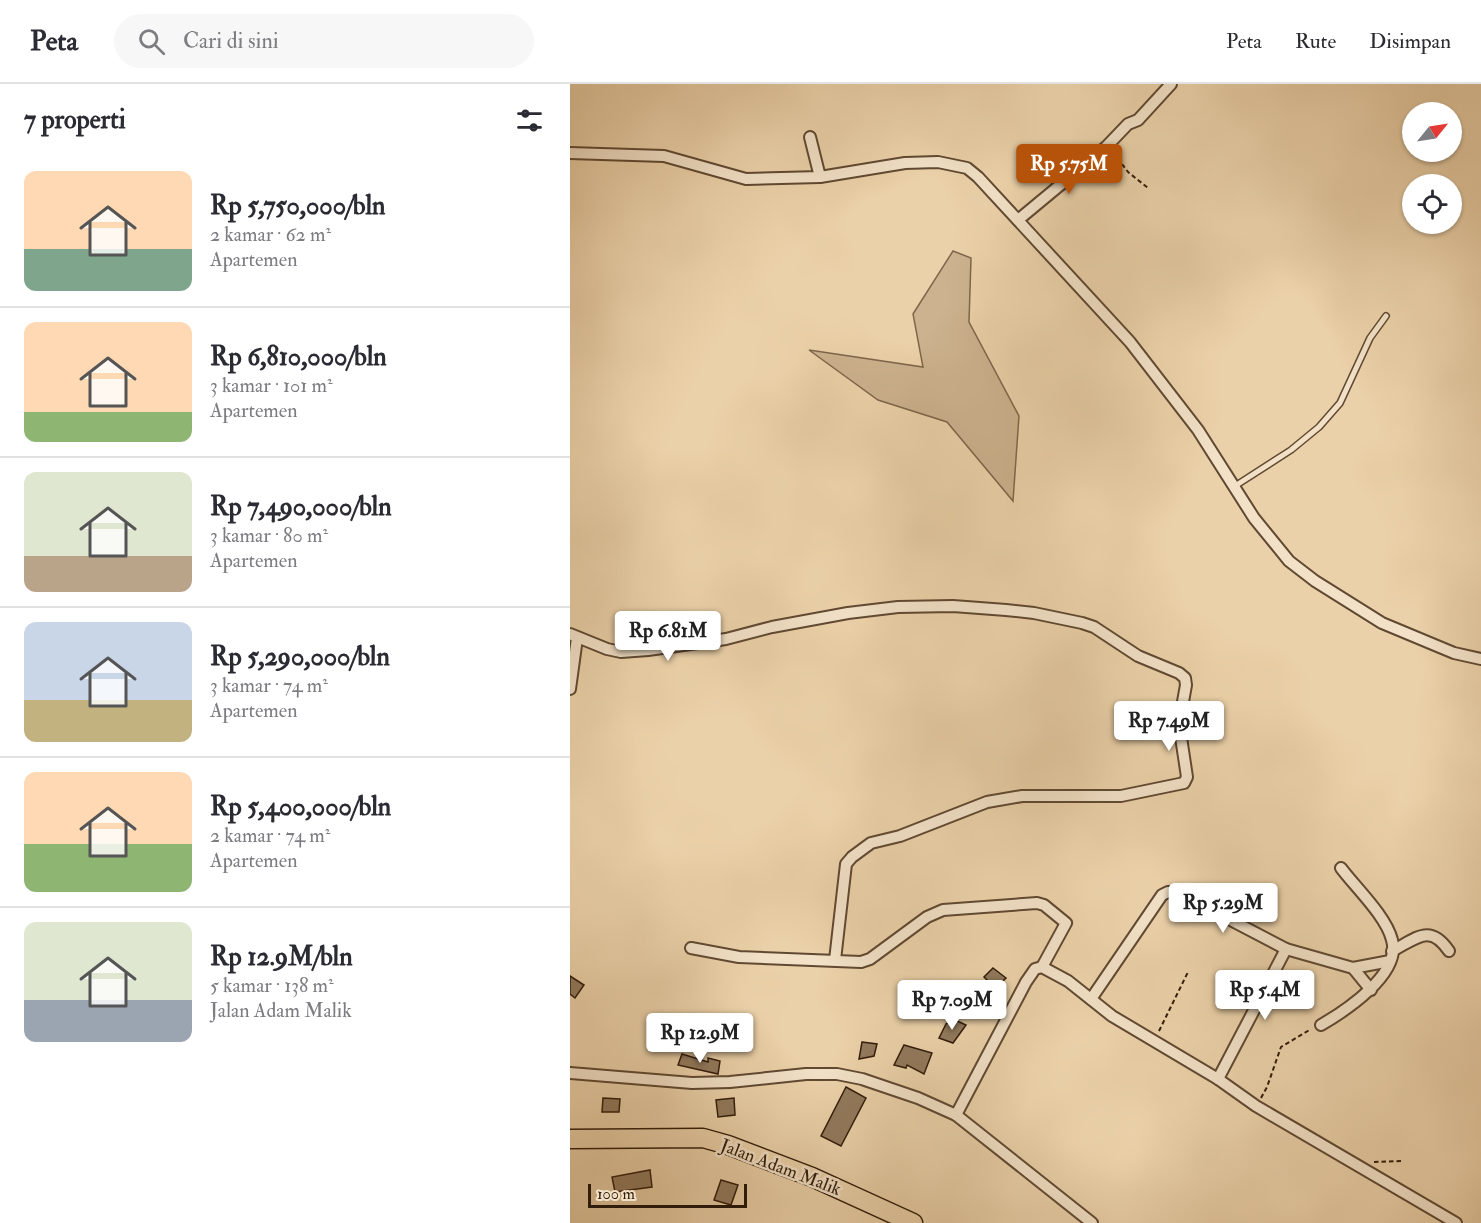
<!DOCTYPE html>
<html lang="id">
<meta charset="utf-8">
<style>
:root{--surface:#fff;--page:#f7f7f7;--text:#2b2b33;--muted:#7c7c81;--line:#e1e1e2;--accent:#b45309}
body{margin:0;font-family:"IM FELL Double Pica",serif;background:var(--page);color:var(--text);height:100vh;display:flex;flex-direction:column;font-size:22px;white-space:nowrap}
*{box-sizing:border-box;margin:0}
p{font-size:20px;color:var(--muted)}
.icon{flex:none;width:33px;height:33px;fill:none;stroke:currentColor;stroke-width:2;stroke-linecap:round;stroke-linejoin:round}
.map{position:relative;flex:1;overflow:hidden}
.drawer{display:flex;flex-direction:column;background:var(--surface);width:570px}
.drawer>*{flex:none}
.needle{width:39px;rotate:60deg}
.controls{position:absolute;left:832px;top:18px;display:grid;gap:12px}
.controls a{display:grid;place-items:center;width:60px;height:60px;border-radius:50%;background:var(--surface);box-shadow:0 2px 4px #0004;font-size:30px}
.scale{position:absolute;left:18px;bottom:15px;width:159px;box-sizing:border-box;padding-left:6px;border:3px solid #321c0a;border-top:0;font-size:16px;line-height:21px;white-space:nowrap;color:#321c0a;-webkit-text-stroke:4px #f2e1c7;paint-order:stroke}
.price{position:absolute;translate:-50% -51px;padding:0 14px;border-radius:6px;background:#fff;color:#222;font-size:20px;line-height:39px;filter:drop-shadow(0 2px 3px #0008)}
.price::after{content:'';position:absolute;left:50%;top:36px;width:18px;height:14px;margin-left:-9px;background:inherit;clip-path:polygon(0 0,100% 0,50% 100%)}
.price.on{background:var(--accent);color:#fff}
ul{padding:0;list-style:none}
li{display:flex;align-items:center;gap:18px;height:150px;padding:0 24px}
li+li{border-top:2px solid var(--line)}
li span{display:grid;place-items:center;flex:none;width:168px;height:120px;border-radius:12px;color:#555}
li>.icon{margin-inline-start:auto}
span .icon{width:72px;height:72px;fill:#fffc;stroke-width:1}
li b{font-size:26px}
h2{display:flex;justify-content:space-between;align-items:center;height:72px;padding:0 24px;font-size:26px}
header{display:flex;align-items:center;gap:36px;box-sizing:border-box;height:84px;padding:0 30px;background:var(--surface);border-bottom:2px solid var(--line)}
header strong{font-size:28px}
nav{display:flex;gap:33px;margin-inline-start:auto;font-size:21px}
.search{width:420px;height:54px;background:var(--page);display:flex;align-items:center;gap:15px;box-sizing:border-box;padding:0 21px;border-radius:33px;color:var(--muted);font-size:22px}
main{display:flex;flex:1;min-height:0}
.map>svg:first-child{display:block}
</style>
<header>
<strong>Peta</strong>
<div class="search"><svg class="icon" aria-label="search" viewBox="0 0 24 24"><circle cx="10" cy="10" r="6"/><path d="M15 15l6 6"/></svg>Cari di sini</div>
<nav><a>Peta</a><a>Rute</a><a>Disimpan</a></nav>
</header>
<main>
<section class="drawer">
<h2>7 properti<svg class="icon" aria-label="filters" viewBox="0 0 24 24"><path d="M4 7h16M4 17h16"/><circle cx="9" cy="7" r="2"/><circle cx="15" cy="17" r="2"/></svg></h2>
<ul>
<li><span style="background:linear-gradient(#ffd9b3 65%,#7fa58c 0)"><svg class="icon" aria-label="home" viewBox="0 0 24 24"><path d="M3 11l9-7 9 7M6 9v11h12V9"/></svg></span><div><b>Rp 5,750,000/bln</b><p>2 kamar · 62 m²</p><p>Apartemen</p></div></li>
<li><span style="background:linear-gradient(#ffd9b3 75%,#8fb573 0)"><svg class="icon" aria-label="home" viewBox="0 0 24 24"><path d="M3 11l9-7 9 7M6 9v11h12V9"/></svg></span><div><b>Rp 6,810,000/bln</b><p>3 kamar · 101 m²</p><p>Apartemen</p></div></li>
<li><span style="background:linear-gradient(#dfe7d0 70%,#b9a48a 0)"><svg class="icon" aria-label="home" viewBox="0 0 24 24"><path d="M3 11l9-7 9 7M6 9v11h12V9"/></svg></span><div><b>Rp 7,490,000/bln</b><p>3 kamar · 80 m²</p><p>Apartemen</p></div></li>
<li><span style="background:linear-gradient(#c9d6e8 65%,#c2b280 0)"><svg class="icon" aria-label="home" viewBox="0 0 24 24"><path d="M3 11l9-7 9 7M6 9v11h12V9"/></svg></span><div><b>Rp 5,290,000/bln</b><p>3 kamar · 74 m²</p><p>Apartemen</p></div></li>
<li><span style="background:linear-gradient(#ffd9b3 60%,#8fb573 0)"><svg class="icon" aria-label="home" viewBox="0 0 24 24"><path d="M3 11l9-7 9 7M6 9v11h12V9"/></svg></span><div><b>Rp 5,400,000/bln</b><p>2 kamar · 74 m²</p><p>Apartemen</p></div></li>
<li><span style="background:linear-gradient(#dfe7d0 65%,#9aa5b1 0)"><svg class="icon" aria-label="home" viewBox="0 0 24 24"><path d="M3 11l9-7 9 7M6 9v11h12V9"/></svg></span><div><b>Rp 12.9M/bln</b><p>5 kamar · 138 m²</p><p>Jalan Adam Malik</p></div></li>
</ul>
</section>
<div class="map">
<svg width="911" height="1139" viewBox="0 0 911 1139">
<rect width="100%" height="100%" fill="#ebd1a9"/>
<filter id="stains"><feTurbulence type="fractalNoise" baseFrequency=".00333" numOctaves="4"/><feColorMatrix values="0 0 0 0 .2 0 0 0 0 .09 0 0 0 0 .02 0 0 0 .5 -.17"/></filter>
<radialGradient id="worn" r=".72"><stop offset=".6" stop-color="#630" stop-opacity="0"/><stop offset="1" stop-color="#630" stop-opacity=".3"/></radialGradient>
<!-- green -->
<path fill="#ccb28e" stroke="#7f674c" stroke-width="1.5" d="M383,167L401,174L399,238L449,332L443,417L377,338L308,316L239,266L353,283L343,230Z"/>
<!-- building -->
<g fill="#927a5d" stroke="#321c0a" stroke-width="1.5">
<path d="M423,884L436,894L423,907L409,932L399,922L406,913L408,914L417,896L414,893Z"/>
<path d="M0,892L14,901L5,914L0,910Z"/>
<path d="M383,935L396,941L383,959L369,954L376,940Z"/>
<path d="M292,958L307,960L304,972L289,975Z"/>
<path d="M334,961L362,969L354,990L337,981L336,984L324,981Z"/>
<path d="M112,970L138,978V974L150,977L148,990L108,981Z"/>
<path d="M276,1003L296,1014L271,1062L251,1052Z"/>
<path d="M33,1014L50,1015L49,1028H32Z"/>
<path d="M164,1014L165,1031L148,1033L146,1016Z"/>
<path d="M80,1086L82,1103L45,1108L42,1093Z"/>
<path d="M151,1096L168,1101L161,1121L144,1116Z"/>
</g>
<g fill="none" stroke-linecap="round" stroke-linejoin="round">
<!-- lane casing -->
<g stroke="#604932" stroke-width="8">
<path id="lane" d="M665,402L721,366L749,343L770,319L800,254L816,232"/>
</g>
<!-- street casing -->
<g stroke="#604932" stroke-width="14">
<g id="street">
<path d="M240,53L250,93"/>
<path d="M0,69L94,72L176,95L250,93L335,79L368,78L397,84L408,93L560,258L628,346L684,434L719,477L745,497L812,539L884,569L911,575"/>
<path d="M448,136L536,63L558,40L568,36L601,0"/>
<path d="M0,550L37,565L51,568L78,566L156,555L202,543L278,529L328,523L383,522L436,526L464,529L512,539L524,543L568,572L609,589L615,594L616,601L609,640L617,693L614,699L551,712H452L417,718L330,752L301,759L282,773L276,780L265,876"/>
<path d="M0,605L7,554"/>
<path d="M121,864L169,873L291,878L300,875L357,833L373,826L467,819L474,821L496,839L472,883"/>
<path d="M822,867C847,854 860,839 879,867"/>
<path d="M783,884L801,906"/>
<path d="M521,915L592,811L598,808L611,810L716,865L783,884L820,877"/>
<path d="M751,941C775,927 832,890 822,856C816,832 786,804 771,784"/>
<path d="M0,989L122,999L160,998L236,990H267L292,995L348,1014L386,1031L522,1139"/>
<path d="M648,995L716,865"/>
<path d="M386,1031L456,898L465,885L472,883L498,897L542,932L648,995L686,1022L886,1139"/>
</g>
</g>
<!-- highway casing -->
<g stroke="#321c0a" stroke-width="21">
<path id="highway" d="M0,1055L133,1054L158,1061L242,1093L343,1139"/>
</g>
<!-- path -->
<g stroke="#321c0a" stroke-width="2" stroke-dasharray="4.5 3" stroke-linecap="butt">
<path d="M543,68L558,88L578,104"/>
<path d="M589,947L618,888"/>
<path d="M691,1014L697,1003L711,963L741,945"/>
<path d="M804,1078L831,1077"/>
</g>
<!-- lane -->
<use href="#lane" stroke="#f2e1c7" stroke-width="5"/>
<!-- street -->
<use href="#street" stroke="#f2e1c7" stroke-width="10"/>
<!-- highway -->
<use href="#highway" stroke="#ebd1a9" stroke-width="18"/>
</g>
<g text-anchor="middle" stroke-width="5" stroke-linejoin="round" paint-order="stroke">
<!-- street labels -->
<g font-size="18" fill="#321c0a" stroke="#f2e1c7">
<text transform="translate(211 1083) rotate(21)" y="6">Jalan Adam Malik</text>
</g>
</g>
<rect width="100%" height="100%" filter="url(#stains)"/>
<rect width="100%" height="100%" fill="url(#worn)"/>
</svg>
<div class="controls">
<a><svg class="needle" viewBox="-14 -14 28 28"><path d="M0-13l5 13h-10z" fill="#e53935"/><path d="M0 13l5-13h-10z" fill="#7c7c81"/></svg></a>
<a><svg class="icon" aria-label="locate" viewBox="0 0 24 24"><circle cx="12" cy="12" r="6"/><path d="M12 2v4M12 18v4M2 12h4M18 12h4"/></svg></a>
</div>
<div class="scale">100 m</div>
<b class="price on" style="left:499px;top:111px">Rp 5.75M</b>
<b class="price" style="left:98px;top:578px">Rp 6.81M</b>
<b class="price" style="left:599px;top:668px">Rp 7.49M</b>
<b class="price" style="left:653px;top:850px">Rp 5.29M</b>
<b class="price" style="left:695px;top:937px">Rp 5.4M</b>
<b class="price" style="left:382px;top:947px">Rp 7.09M</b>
<b class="price" style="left:130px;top:980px">Rp 12.9M</b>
</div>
</main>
